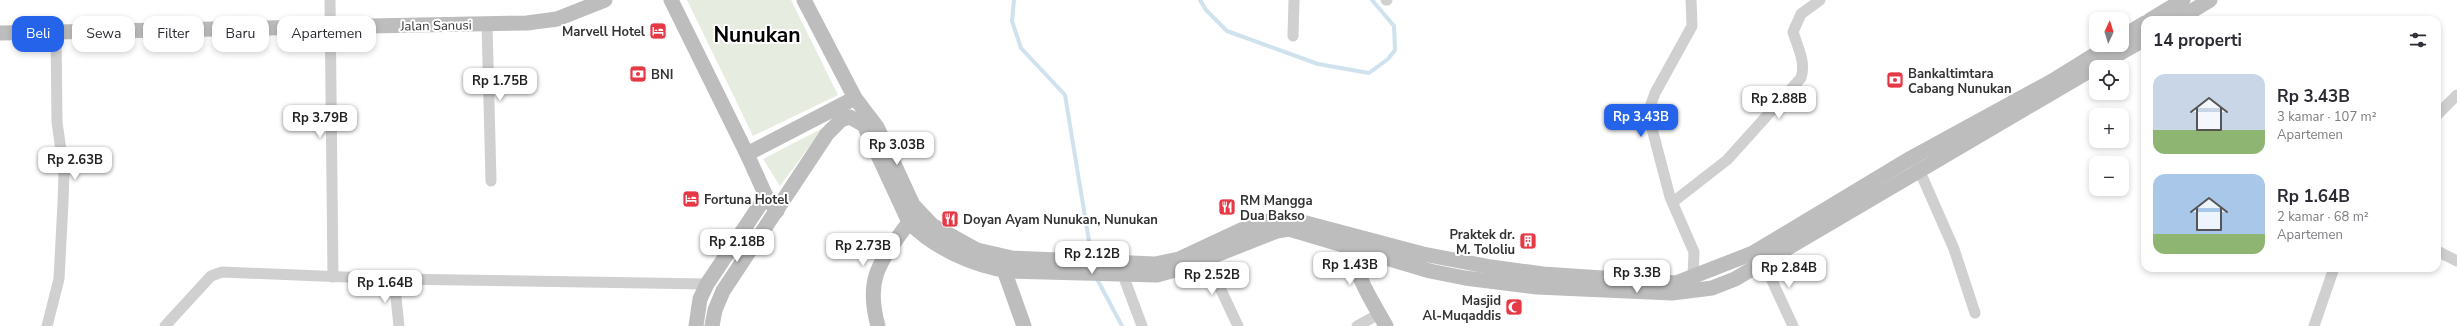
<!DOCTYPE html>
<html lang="id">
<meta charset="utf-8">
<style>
:root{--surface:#fff;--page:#f7f7f7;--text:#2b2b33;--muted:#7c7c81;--accent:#2563eb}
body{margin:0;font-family:"Nunito Sans",sans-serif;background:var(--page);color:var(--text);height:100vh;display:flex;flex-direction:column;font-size:15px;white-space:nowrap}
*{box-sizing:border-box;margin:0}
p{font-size:13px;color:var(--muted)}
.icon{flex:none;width:22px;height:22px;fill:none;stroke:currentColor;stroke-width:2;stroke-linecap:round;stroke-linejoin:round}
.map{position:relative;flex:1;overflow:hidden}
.panel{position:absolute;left:2141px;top:16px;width:300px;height:256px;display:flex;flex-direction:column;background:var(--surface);border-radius:12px;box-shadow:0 2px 6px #0003}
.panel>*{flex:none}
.guide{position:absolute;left:12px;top:16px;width:380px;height:36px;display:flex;gap:8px}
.needle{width:26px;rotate:4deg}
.fabs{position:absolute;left:2089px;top:12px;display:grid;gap:8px}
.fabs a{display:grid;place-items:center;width:40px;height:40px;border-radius:8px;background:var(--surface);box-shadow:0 2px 6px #0003;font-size:20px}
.price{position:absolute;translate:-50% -34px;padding:0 9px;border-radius:8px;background:#fff;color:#222;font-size:13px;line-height:26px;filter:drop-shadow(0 1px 2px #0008)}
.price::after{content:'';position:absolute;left:50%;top:24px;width:12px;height:9px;margin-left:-6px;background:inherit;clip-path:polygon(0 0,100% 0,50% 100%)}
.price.selected{background:var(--accent);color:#fff}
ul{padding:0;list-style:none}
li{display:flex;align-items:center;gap:12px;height:100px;padding:0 12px}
li span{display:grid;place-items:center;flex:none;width:112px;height:80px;border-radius:12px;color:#555}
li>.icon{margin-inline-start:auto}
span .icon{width:48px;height:48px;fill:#fffc;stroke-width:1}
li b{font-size:17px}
h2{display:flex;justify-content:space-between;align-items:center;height:48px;padding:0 12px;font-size:17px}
.tag{padding:0 14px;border-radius:12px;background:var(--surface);box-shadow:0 2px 6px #0003;font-size:14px;line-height:36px}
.tag.selected{background:var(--accent);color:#fff}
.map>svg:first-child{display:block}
</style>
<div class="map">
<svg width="2457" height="326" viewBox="0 0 2457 326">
<rect width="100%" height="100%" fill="#fff"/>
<!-- green -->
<g fill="#e6ecdf">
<path d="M687,0H791L838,95L753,136Z"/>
<path d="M823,128L780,186L763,159Z"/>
</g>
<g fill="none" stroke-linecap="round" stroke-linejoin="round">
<!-- stream -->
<g stroke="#cfe2ee" stroke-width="4">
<path d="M1014,0L1012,21L1021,48L1065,95L1092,259"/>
<path d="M1200,0L1206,10L1227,31L1318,64L1369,73L1388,59L1395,50L1394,26L1372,0"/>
<path d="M1096,277L1122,326"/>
</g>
<!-- street -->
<g stroke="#d0d0d0" stroke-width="11">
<path d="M330,0L333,277"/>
<path d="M1386,0H1387"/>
<path d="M1691,0L1692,26L1655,93L1650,107V121L1670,197L1694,252L1693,278"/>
<path d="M487,24L491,181"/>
<path d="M1293,36L1294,0"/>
<path d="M2437,115L2457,95"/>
<path d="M1917,165L1954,249L1975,313"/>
<path d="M1673,202L1727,160L1801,78C1806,62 1798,48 1793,32L1801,14L1820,0"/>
<path d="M2437,251L2457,261"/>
<path d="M1206,258L1238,326"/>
<path d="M1763,261L1793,326"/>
<path d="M1123,275L1142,326"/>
<path d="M394,279L399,326"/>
<path d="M47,326L59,279L63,203L64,172L57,122L56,32"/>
<path d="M165,326L211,276L222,272L394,279L707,284"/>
<path d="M1357,326L1379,314"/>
<path d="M2314,326L2334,268"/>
</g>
<!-- secondary -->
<g stroke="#bdbdbd" stroke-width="15">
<path d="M671,0L747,154L766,196L777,211"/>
<path d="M804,0L855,98L877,127L913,205L932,225L977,250L1012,258L1155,264L1179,259L1241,230L1272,220L1287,218L1423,254L1491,267L1543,274L1676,283L1753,253L1911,158L2052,81L2110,45"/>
<path d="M2150,20L2183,0"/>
<path d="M2177,20L2210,0"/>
<path d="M0,33L527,23L557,19L605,0"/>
<path d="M2122,37L2145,23"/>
<path d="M2096,67L2145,39"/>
<path d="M747,154L855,98"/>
<path d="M1352,240C1351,270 1372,301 1386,326"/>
<path d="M1004,262V270L1024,326"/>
<path d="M696,326L700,299L707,284L766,196"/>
<path d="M712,326L715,310L723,291L827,134L841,120L850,117L864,125L909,222C934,248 974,266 1010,271L1157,275L1183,268L1277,231L1289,229L1430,271L1465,278L1537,287L1672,293L1712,288L1735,279L2096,67"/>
<path d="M878,326C864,276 882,260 909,222"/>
</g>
</g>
<!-- icons -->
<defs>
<g id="hotel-square" transform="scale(0.9)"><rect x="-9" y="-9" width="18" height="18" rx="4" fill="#e63946" stroke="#fff"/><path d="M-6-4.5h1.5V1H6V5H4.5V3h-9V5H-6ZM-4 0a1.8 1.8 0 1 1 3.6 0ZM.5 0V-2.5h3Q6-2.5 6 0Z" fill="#fff"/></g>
<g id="bank-square" transform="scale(0.9)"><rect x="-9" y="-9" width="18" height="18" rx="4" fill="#e63946" stroke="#fff"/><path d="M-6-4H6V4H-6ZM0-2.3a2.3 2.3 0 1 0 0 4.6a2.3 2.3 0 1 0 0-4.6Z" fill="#fff"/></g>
<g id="restaurant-square" transform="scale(0.9)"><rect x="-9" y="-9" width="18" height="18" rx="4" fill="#e63946" stroke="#fff"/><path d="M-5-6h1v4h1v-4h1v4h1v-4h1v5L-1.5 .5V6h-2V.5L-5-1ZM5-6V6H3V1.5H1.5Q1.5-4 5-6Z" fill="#fff"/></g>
<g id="building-square" transform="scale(0.9)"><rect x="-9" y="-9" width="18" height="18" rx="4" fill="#e63946" stroke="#fff"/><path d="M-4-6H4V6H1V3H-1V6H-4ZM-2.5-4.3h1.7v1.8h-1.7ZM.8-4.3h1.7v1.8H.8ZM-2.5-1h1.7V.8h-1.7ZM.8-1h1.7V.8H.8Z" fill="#fff"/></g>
<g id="mosque-square" transform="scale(0.9)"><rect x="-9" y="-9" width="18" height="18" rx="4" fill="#e63946" stroke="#fff"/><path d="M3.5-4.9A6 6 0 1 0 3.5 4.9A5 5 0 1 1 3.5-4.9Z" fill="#fff"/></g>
</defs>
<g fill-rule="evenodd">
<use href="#hotel-square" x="658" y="31"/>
<use href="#bank-square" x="638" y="74"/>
<use href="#bank-square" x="1895" y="80"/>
<use href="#hotel-square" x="691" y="199"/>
<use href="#restaurant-square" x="1227" y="207"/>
<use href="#restaurant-square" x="950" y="219"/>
<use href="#building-square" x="1528" y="241"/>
<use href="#mosque-square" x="1514" y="307"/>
</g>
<g text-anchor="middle" stroke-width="4" stroke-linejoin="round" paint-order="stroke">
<!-- street labels -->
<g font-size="13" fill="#333" stroke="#fff">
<text transform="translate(436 25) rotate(-1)" y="5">Jalan Sanusi</text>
</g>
<!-- poi labels -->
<g font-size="13" font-weight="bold" fill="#333" stroke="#fff" text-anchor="start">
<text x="645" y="36" text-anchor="end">Marvell Hotel</text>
<text x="1908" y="78">Bankaltimtara<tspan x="1908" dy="15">Cabang Nunukan</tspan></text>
<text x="651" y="79">BNI</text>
<text x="704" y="204">Fortuna Hotel</text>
<text x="1240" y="205">RM Mangga<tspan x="1240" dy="15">Dua Bakso</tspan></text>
<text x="963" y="224">Doyan Ayam Nunukan, Nunukan</text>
<text x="1515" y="239" text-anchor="end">Praktek dr.<tspan x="1515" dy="15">M. Tololiu</tspan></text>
<text x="1501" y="305" text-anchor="end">Masjid<tspan x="1501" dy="15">Al-Muqaddis</tspan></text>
</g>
<!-- town labels -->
<g font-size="21" font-weight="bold" fill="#000" stroke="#fff">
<text x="757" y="42">Nunukan</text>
</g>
</g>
</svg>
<div class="fabs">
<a><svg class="needle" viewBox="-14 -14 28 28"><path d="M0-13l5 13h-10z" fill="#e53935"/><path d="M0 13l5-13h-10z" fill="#7c7c81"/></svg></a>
<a><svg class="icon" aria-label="locate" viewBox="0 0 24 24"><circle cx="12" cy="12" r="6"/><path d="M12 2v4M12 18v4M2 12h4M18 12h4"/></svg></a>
<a>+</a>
<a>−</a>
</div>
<b class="price" style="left:500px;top:102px">Rp 1.75B</b>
<b class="price" style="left:1779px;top:120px">Rp 2.88B</b>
<b class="price selected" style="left:1641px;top:138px">Rp 3.43B</b>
<b class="price" style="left:320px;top:139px">Rp 3.79B</b>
<b class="price" style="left:897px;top:166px">Rp 3.03B</b>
<b class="price" style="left:75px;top:181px">Rp 2.63B</b>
<b class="price" style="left:737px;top:263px">Rp 2.18B</b>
<b class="price" style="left:863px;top:267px">Rp 2.73B</b>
<b class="price" style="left:1092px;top:275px">Rp 2.12B</b>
<b class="price" style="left:1350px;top:286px">Rp 1.43B</b>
<b class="price" style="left:1789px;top:289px">Rp 2.84B</b>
<b class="price" style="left:1637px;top:294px">Rp 3.3B</b>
<b class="price" style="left:1212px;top:296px">Rp 2.52B</b>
<b class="price" style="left:385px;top:304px">Rp 1.64B</b>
<div class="guide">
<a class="tag selected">Beli</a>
<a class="tag">Sewa</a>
<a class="tag">Filter</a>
<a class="tag">Baru</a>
<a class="tag">Apartemen</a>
</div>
<section class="panel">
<h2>14 properti<svg class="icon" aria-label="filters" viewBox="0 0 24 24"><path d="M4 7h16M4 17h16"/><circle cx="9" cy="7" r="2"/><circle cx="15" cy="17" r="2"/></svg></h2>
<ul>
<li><span style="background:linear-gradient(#c9d6e8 70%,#8fb573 0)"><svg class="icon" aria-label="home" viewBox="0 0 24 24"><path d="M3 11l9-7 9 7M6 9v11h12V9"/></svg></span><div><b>Rp 3.43B</b><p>3 kamar · 107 m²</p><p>Apartemen</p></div></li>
<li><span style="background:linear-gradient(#a9c7e8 75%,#8fb573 0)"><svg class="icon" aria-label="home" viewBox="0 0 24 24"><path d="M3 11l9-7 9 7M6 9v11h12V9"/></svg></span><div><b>Rp 1.64B</b><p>2 kamar · 68 m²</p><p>Apartemen</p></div></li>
</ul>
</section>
</div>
